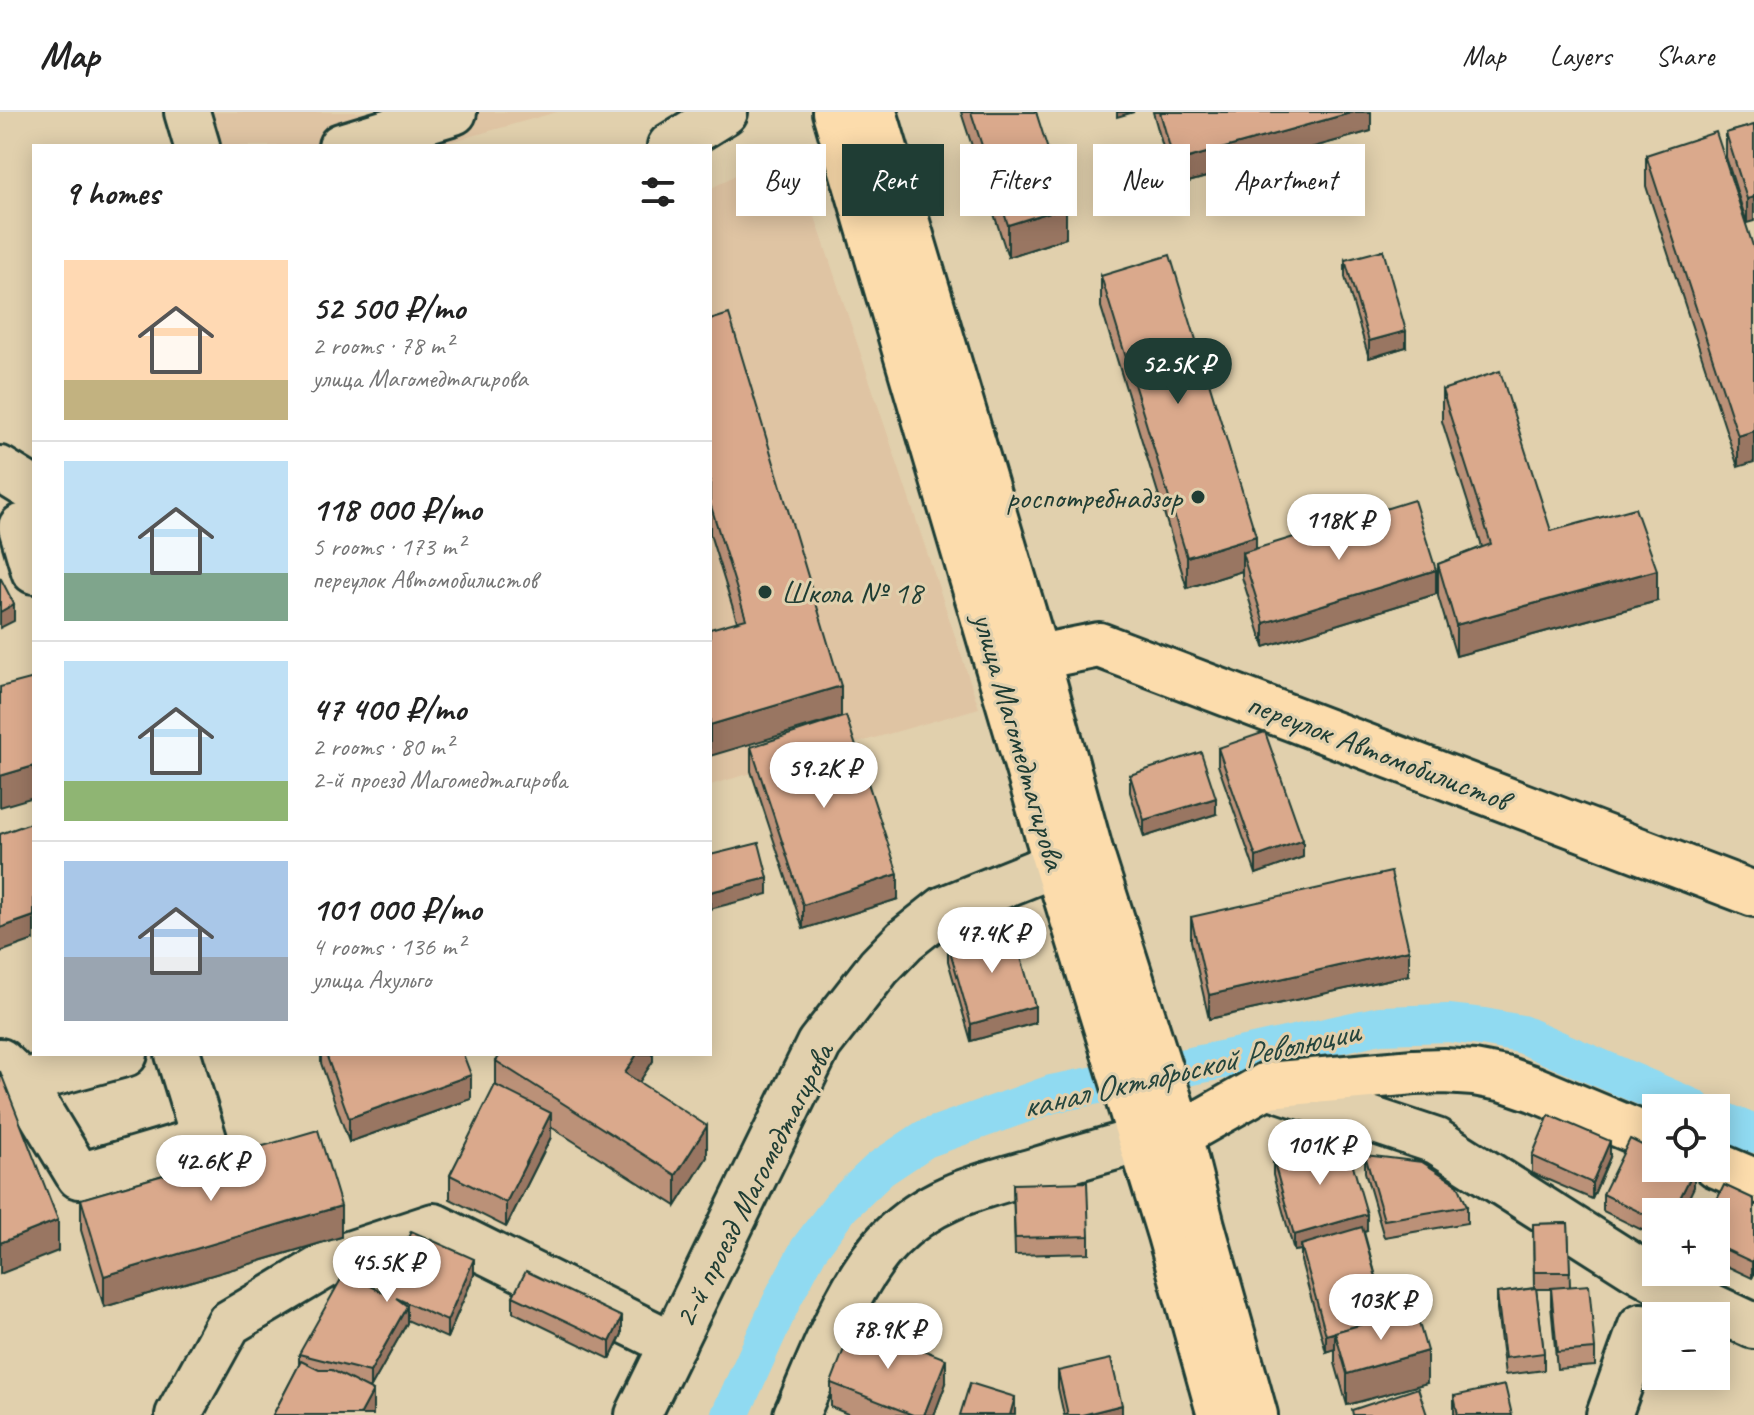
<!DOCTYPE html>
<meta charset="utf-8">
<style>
:root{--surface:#fff;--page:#f2f2f2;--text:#222;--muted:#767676;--line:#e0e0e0;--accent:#1f3d34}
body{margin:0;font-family:Caveat,sans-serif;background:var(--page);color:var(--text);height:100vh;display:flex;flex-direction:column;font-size:30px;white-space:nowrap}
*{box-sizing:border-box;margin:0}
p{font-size:26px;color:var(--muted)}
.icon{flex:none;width:44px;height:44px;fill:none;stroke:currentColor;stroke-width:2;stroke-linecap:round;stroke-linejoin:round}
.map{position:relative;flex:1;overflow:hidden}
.side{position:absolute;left:32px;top:32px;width:680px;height:912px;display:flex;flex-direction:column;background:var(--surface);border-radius:0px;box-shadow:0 4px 20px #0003}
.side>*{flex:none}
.banner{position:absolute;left:736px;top:32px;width:760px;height:72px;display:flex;gap:16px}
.buttons{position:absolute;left:1642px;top:982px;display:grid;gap:16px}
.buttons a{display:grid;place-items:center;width:88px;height:88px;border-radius:0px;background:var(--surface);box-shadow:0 4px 20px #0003;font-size:40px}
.price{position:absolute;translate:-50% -68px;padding:0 18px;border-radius:28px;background:#fff;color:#222;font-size:26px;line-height:52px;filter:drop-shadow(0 2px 4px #0008)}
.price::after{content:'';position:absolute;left:50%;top:48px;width:24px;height:18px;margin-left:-12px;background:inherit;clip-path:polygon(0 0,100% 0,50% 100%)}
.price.current{background:var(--accent);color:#fff}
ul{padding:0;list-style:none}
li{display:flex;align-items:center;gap:24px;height:200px;padding:0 32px}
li+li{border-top:2px solid var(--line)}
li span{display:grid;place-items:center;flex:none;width:224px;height:160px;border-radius:0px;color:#555}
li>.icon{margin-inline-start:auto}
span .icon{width:96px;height:96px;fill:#fffc;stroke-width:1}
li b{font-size:34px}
h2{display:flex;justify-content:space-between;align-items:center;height:96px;padding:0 32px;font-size:34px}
.chip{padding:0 28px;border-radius:0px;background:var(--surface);box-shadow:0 4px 20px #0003;font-size:28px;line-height:72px}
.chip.current{background:var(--accent);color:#fff}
header{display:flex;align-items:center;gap:48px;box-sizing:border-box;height:112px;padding:0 40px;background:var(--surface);border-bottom:2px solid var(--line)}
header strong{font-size:38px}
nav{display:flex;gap:44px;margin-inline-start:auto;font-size:28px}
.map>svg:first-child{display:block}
</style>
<header>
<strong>Map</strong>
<nav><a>Map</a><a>Layers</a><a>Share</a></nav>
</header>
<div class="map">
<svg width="1754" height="1303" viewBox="0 0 1754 1303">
<rect width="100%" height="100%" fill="#e1d0ad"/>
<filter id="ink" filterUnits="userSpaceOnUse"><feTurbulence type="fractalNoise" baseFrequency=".0125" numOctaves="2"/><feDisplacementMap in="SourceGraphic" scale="16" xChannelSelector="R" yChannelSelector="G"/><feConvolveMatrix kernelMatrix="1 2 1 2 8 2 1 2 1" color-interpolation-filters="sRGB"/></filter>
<g filter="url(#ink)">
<!-- built -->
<g fill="#dfc4a3">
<path d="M164,0H557L436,34H174Z"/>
<path d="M791,33L979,596L710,673V77Z"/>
</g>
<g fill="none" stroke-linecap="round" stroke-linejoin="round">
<!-- canal -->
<g stroke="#90daf1" stroke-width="38">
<path d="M1716,1006L1754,1022"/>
<path d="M730,1303L784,1184L809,1137L841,1094L880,1057L925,1027L1052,982L1236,945L1380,913L1448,911L1483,915L1521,922L1693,996"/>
</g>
<!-- minor casing -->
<g stroke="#1f3d34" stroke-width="50">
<g id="minor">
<path d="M187,0L197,34"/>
<path d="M341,34L454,0"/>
<path d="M670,34L725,0"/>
<path d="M0,357L34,378"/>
<path d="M21,415L34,459"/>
<path d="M0,949L22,970L79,1064L204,1027L178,942"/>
<path d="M22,970L125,942"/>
<path d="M1267,973L1436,1029L1634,1155L1670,1175L1754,1214"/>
<path d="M178,1303L229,1211L340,1145L434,1114L673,1232"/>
<path d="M638,1303L819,932L879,855L905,828L944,797L1056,752L1092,745"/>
<path d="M796,1303C820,1249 849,1169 890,1127C930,1086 977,1075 1030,1060C1067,1049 1104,1038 1141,1028"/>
<path d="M1609,1303L1641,1214"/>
</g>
</g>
<!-- major casing -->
<g stroke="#1f3d34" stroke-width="50">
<g id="major">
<path d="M835,0L1056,752L1170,1123L1220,1303"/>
<path d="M874,0L1037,546L1092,745L1173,999L1202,1114L1255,1303"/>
<path d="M1008,551L1099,533L1754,782"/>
<path d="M1153,1026L1179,1023L1267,973L1414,960L1444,959L1474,961L1505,967L1534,977L1656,1028"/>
<path d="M1716,1053L1754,1069"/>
</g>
</g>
<!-- minor -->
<use href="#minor" stroke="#e1d0ad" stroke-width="44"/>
<!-- major -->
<use href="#major" stroke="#fcdcac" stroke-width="44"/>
</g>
<!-- wall -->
<g fill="#bb9178" stroke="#1f3d34" stroke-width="2">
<path d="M961,0H1036L1066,126L1008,145Z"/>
<path d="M1153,0H1371V19L1174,74Z"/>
<path d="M1754,13L1747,111L1726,45V21Z"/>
<path d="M1646,43L1754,137L1738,355L1646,74Z"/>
<path d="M1345,148L1406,235L1369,246L1345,165Z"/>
<path d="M1101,164L1256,436L1436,482L1264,535L1242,465V459L1187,476L1101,195Z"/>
<path d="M710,208L841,605L737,509L710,422Z"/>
<path d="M1442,278L1551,419L1657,489L1456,544L1438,484V452L1482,435L1442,309Z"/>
<path d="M751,635L898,787L803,817L751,659Z"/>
<path d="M1218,636L1303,745L1256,762L1218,653Z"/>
<path d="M1130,663L1216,702L1144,725L1130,680Z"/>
<path d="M1191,805L1409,863L1209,907L1191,829Z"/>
<path d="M948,832L1035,911L971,929L948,849Z"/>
<path d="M321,942H463L471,987L349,1030L321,951Z"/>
<path d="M653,942V949L639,970L707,1045L676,1094L551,1015V1025L506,1115L450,1087V1063L496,974V949Z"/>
<path d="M1365,1043L1467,1094V1111L1384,1125L1365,1060Z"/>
<path d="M1532,1044L1610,1045L1592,1087L1532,1061Z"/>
<path d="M1273,1047L1367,1119L1364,1120L1387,1205L1427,1271L1347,1293L1335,1251V1237L1326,1240L1301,1149V1138L1294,1139L1273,1063Z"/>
<path d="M1013,1072L1089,1124V1141L1015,1143Z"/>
<path d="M1694,1075L1656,1100V1125L1603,1099V1082Z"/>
<path d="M81,1087L341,1125L104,1195L81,1118Z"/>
<path d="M1754,1087V1162L1752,1166L1716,1149V1100Z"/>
<path d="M1568,1111L1570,1174L1595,1237V1254L1557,1257L1551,1193V1177H1536L1544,1241V1258L1505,1263L1497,1197V1181L1534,1176L1533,1112Z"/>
<path d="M474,1163L447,1226L407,1208V1211L370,1277L368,1276L373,1279V1303H273L299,1253V1242L384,1181Z"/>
<path d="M513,1184L622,1222L610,1247L513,1200Z"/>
<path d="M1058,1259L1122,1303H1064L1058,1276Z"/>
<path d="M831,1271H946L934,1303H850L831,1295Z"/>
<path d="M1454,1284L1512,1303H1454Z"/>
</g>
<!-- shaded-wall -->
<g fill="#997662" stroke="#1f3d34" stroke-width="2">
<path d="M1117,0H1134L1117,5Z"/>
<path d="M1354,0H1371V19L1174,74V50Z"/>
<path d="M1754,85V109L1747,111V87Z"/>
<path d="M1066,95V126L1008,145V113Z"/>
<path d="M1406,219V235L1369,246V229Z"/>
<path d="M1754,319V350L1738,355V324Z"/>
<path d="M1256,424V455L1242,441V459L1187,476V445Z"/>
<path d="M1436,458V482L1264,535V511Z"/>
<path d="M1657,458V489L1456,544V513Z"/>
<path d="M14,492V509L0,516V500Z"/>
<path d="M841,574V605L710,644V613Z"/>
<path d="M34,654V685L0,695V664Z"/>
<path d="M1216,686V702L1144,725V708Z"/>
<path d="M1303,728V745L1256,762V745Z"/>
<path d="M898,762V787L803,817V793Z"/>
<path d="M768,766V782L710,797V780Z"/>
<path d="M34,804V828L0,840V816Z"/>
<path d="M1409,838V863L1209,907V883Z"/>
<path d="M1035,894V911L971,929V912Z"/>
<path d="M637,942H653V949L625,992V961Z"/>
<path d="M471,963V987L349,1030V1006Z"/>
<path d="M551,1001V1025L506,1115V1091Z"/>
<path d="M707,1014V1045L676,1094V1063Z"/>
<path d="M1610,1029V1045L1592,1087V1071Z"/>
<path d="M1694,1058V1075L1682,1100H1673Z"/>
<path d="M341,1094V1125L104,1195V1164Z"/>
<path d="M1367,1102V1119L1302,1137L1301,1133V1138L1294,1139V1123Z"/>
<path d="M58,1108V1139L0,1162V1131Z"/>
<path d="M1754,1146V1162L1752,1166V1150Z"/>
<path d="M474,1147V1163L447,1226V1209Z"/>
<path d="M407,1194V1211L370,1277V1260Z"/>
<path d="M622,1205V1222L610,1247V1230Z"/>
<path d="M1335,1221V1237L1326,1240V1223Z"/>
<path d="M1427,1239V1271L1347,1293V1262Z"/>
<path d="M946,1247V1271L934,1303H924Z"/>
<path d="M373,1279V1303H360Z"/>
<path d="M1015,1285V1303H1010Z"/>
<path d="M1122,1293V1303H1082Z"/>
</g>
<!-- building -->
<g fill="#daa98c" stroke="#1f3d34" stroke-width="2">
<path d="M971,0H1036L1066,95L1008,113Z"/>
<path d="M1160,0H1354L1174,50Z"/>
<path d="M1754,13V85L1747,87L1726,21Z"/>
<path d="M1716,20L1754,137V319L1738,324L1646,43Z"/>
<path d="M1383,138L1406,219L1369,229L1345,148Z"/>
<path d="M1170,143L1256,424L1187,445L1101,164Z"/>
<path d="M729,202L841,574L710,613V517L746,507L710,391V208Z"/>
<path d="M1500,259L1551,419L1635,396L1657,458L1456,513L1438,452L1491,432L1442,278Z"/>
<path d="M1414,388L1436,458L1264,511L1242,441Z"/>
<path d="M0,465L14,492L0,500Z"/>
<path d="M34,566V654L0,664V575Z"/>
<path d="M846,604L898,762L803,793L751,635Z"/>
<path d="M1265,620L1303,728L1256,745L1218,636Z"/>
<path d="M1201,640L1216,686L1144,708L1130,663Z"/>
<path d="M34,710V804L0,816V722Z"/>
<path d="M759,731L768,766L710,780V743Z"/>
<path d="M1391,760L1409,838L1209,883L1191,805Z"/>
<path d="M1012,814L1035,894L971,912L948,832Z"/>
<path d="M326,942H463L471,963L349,1006Z"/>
<path d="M501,942H637L625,961L707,1014L676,1063L496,949Z"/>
<path d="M0,959L58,1108L0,1131Z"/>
<path d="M495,973L551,1001L506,1091L450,1063Z"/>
<path d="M1549,1003L1610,1029L1592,1071L1532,1044Z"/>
<path d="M318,1018L341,1094L104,1164L81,1087Z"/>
<path d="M1345,1026L1367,1102L1294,1123L1273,1047Z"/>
<path d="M1630,1027L1656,1040V1056H1689L1694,1058L1673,1100H1656V1108L1603,1082Z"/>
<path d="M1365,1043L1422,1050L1458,1073L1467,1094L1384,1108Z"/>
<path d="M1087,1070L1089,1124L1015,1126L1013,1072Z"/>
<path d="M1724,1073L1754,1087V1146L1752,1150L1716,1133V1100H1711Z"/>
<path d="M1568,1111L1570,1160H1534L1533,1112Z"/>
<path d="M1362,1115L1387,1205L1326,1223L1301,1133Z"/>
<path d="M411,1119L474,1147L447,1209L396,1186L407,1194L370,1260L299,1242L345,1160L384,1181Z"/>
<path d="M526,1159L622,1205L610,1230L513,1184Z"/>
<path d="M1589,1173L1595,1237L1557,1240L1551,1176Z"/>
<path d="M1536,1176L1544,1241L1505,1246L1497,1181Z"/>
<path d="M1415,1197L1427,1239L1347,1262L1335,1220Z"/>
<path d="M854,1211L946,1247L924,1303H913L831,1271Z"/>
<path d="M1111,1247L1122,1293L1082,1303H1068L1058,1259Z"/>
<path d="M301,1249L319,1258H332L373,1279L360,1303H273Z"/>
<path d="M970,1271L1015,1285L1010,1303H960Z"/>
<path d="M1505,1273L1512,1303H1458L1454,1284Z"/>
<path d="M1418,1276L1427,1303H1353L1352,1298Z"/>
</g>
</g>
<!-- markers -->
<g fill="#1f3d34" stroke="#e1d0ad" stroke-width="3">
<circle cx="1198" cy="385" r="8"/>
<circle cx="765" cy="480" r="8"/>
</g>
<g text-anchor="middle" stroke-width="6" stroke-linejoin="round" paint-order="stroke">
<!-- poi labels -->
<g font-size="32" fill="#1f3d34" stroke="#e1d0ad" text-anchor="end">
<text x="1182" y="396">роспотребнадзор</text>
<text x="781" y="491" text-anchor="start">Школа № 18</text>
</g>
<!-- street labels -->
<g font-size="32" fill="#1f3d34" stroke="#e1d0ad">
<text transform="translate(1020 629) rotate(74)" y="11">улица Магомедтагирова</text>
<text transform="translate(1378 639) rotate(21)" y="11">переулок Автомобилистов</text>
<text transform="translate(753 1073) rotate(-63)" y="11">2-й проезд Магомедтагирова</text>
</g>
<!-- water labels -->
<g font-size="34" font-style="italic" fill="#25453d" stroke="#e1d0ad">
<text transform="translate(1190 956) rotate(-13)" y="12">канал Октябрьской Революции</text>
</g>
</g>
</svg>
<div class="buttons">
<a><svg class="icon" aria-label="locate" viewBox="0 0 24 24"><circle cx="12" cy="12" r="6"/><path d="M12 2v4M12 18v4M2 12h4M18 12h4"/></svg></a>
<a>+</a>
<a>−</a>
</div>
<b class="price current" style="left:1178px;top:294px">52.5K ₽</b>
<b class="price" style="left:1339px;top:450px">118K ₽</b>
<b class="price" style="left:824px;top:698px">59.2K ₽</b>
<b class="price" style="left:992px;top:863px">47.4K ₽</b>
<b class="price" style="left:1320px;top:1075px">101K ₽</b>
<b class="price" style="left:211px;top:1091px">42.6K ₽</b>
<b class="price" style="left:387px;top:1192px">45.5K ₽</b>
<b class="price" style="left:1381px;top:1230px">103K ₽</b>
<b class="price" style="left:888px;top:1259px">78.9K ₽</b>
<div class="banner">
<a class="chip">Buy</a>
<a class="chip current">Rent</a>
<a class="chip">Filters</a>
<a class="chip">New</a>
<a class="chip">Apartment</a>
</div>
<section class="side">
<h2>9 homes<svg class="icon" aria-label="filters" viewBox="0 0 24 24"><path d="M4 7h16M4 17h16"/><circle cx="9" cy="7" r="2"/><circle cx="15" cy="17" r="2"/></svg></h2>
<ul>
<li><span style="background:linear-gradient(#ffd9b3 75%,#c2b280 0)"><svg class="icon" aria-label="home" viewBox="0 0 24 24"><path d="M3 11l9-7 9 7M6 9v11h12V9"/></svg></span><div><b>52 500 ₽/mo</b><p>2 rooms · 78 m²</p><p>улица Магомедтагирова</p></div></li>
<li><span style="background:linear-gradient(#bfe0f5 70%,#7fa58c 0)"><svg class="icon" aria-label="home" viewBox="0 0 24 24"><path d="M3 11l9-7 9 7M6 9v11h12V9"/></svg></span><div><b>118 000 ₽/mo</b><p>5 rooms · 173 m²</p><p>переулок Автомобилистов</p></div></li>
<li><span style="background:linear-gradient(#bfe0f5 75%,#8fb573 0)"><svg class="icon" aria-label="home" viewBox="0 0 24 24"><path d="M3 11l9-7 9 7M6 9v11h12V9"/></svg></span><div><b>47 400 ₽/mo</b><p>2 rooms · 80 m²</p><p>2-й проезд Магомедтагирова</p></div></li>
<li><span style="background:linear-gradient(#a9c7e8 60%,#9aa5b1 0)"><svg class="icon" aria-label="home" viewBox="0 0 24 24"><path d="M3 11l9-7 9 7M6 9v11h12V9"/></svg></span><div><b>101 000 ₽/mo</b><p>4 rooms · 136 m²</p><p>улица Ахульго</p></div></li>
</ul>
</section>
</div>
